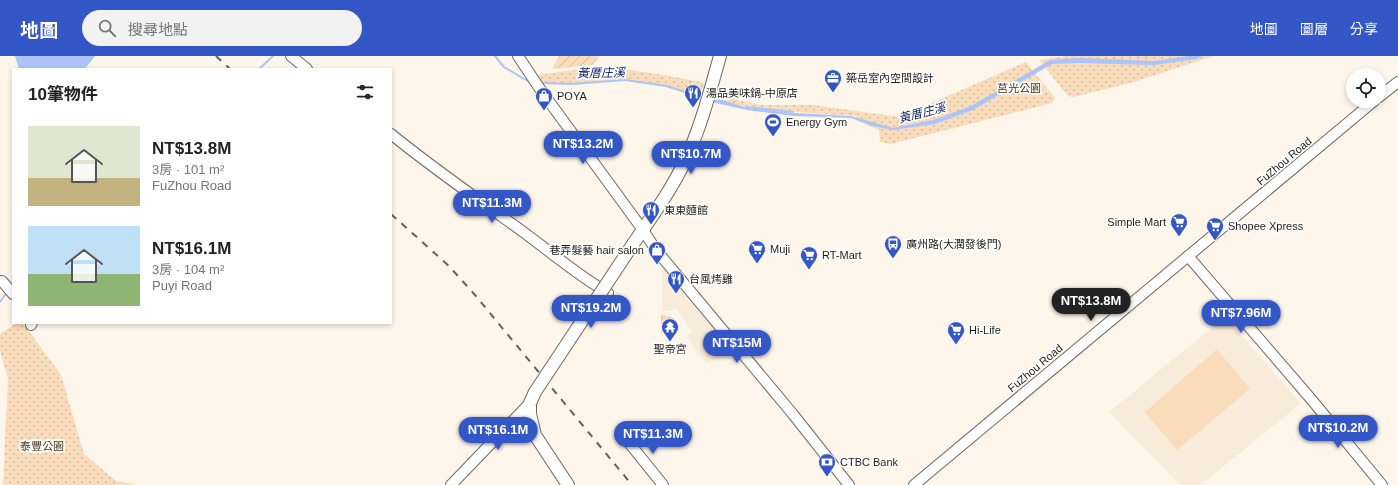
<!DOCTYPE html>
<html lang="zh-TW">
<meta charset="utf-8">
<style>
:root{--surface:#fff;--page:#f2f2f2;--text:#222;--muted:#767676;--accent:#3457c7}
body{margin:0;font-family:Arial,"Noto Sans TC",sans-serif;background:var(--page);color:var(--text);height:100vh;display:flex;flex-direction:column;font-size:15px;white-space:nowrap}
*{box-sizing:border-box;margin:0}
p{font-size:13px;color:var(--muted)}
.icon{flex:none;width:22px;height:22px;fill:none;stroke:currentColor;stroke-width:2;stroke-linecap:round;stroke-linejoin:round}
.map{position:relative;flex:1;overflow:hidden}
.drawer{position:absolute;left:12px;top:12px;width:380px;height:256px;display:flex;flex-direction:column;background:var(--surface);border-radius:0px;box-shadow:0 2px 6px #0003}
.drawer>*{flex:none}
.buttons{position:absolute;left:1346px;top:12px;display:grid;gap:8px}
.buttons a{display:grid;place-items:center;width:40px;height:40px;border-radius:50%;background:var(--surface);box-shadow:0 2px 6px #0003;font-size:20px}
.price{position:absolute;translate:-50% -34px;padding:0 9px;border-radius:14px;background:var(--accent);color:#fff;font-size:13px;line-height:26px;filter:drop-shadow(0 1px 2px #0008)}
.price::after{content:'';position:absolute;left:50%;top:24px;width:12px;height:9px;margin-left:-6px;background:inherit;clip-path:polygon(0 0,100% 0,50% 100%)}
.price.on{background:#222;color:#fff}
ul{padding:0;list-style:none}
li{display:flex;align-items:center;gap:12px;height:100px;padding:0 16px}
li span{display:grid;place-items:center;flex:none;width:112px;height:80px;border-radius:0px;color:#555}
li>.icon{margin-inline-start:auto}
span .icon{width:48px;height:48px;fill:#fffc;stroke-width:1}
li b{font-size:17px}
h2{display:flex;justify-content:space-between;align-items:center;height:48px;padding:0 16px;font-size:17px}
header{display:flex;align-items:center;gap:24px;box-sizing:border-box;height:56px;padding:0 20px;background:var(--accent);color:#fff}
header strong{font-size:19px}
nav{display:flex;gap:22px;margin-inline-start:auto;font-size:14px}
.search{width:280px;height:36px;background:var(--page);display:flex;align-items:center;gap:10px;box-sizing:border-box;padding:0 14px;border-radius:22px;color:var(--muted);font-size:15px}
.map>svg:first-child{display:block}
</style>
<header>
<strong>地圖</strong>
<div class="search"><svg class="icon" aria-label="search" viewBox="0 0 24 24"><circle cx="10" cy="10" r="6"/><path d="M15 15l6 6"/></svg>搜尋地點</div>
<nav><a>地圖</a><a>圖層</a><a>分享</a></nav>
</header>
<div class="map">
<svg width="1398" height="429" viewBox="0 0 1398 429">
<defs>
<pattern id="park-dots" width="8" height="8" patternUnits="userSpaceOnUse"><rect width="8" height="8" fill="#f9dcbb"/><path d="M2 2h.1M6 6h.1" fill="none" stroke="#d5bca0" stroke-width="1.8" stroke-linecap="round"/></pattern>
<pattern id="garden-furrows" width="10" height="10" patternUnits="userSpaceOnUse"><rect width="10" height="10" fill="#f9dcbb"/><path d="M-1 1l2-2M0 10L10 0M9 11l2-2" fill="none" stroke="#d5bca0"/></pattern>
</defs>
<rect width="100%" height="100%" fill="#fef5eb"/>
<!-- built -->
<g fill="#f9ebda">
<path d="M665,211L737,296L706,308L687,281L692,275L676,252L671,255H662V214Z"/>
<path d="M1225,261L1301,347L1201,429H1180L1109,356Z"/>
</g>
<!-- park -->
<g fill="url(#park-dots)">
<path d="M1067,0H1213L1134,26L1073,41L1068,40L1039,4Z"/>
<path d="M1026,6L1055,42L1052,47L891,88L880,86L879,74L856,64V60C808,57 761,54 714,45L716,39L760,49H813L892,60H902Z"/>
<path d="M595,11C631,13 666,19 701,26L704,28L700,41L666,30L625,24L572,28L535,27L531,20Z"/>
<path d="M661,258L675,262L676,279L669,280L667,276L661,277Z"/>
<path d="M16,267H22L28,274L61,319L84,398L116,425L137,429H3L8,323L0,295V278Z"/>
</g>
<!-- garden -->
<path fill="url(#garden-furrows)" d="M559,0H599L593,9L552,13Z"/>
<!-- pitch -->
<path fill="#f9dcbb" d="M1217,293L1250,333L1177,394L1145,356Z"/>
<!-- water -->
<g fill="#adc4fb">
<path d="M15,0H95L85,13H19Z"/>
<path d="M1189,0H1203L1197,3L1154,9L1079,7L1052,8L973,54L935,68L893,74L873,70L851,62L795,60L747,54L711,46L713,41L748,52L795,57L851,60L893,72L933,64L971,50L1050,4L1079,2L1154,5Z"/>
</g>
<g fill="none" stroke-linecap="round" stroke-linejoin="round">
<!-- stream -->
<g stroke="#adc4fb" stroke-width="2">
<path d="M495,0L504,11L531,27"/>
<path d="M259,13L273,0"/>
<path d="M541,27L572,28L625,24L666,30L704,42"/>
<path d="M746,51L793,56"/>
<path d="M0,246L7,236"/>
</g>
<!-- minor casing -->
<g stroke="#716960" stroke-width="12">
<g id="minor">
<path d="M291,0L307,13"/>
<path d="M518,0L540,33L643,174L656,194L792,357L849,429"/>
<path d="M1379,41L1398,26"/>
<path d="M391,78C435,114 481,145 526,178C553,198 579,220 608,237"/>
<path d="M1188,200L1311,343L1382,429"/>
<path d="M2,225L13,238"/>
<path d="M31,269L32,267"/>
<path d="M626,383L663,429"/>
<path d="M451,429L530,347"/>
<path d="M914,429L1374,45"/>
</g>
</g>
<!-- major casing -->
<g stroke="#716960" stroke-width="14">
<g id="major">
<path d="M633,188C651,162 672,133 685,105C701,71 710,35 720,0"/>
<path d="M530,347V358L535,379L568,429"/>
</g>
</g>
<!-- minor -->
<use href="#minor" stroke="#fff" stroke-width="10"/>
<!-- major -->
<use href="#major" stroke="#fff" stroke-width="12"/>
<!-- rail -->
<g stroke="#66615b" stroke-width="2" stroke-dasharray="7 7" stroke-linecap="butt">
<path d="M216,0L230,13"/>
<path d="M391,158L449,210L475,239L632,429"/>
</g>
<!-- major-bridge casing -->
<g stroke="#716960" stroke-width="14" stroke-linecap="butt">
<path id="major-bridge" d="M530,347L535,336L633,188"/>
</g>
<!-- major-bridge -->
<use href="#major-bridge" stroke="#fff" stroke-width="12"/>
</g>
<!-- icons -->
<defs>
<g id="office-pin" transform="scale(0.9)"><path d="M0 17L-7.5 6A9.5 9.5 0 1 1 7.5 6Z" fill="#3457c7" stroke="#fff"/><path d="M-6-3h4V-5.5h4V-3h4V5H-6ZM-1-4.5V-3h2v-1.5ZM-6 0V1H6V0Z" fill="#fff"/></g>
<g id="restaurant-pin" transform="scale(0.9)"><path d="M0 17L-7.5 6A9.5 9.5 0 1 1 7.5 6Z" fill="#3457c7" stroke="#fff"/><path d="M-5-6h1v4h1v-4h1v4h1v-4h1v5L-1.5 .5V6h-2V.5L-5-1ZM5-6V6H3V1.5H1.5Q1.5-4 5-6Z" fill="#fff"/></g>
<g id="shop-pin" transform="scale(0.9)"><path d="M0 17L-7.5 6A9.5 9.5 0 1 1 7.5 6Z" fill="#3457c7" stroke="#fff"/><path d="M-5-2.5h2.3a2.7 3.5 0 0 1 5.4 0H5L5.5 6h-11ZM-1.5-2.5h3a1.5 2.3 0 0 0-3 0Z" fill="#fff"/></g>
<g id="stadium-pin" transform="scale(0.9)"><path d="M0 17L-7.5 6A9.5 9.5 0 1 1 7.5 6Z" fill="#3457c7" stroke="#fff"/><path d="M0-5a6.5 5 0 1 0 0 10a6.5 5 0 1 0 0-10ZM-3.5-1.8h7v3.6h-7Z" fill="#fff"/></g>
<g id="supermarket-pin" transform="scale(0.9)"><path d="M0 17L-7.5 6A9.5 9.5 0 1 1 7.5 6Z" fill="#3457c7" stroke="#fff"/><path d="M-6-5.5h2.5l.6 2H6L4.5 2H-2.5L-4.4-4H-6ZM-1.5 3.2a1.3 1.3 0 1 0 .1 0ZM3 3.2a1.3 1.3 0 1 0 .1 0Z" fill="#fff"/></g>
<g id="bus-pin" transform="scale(0.9)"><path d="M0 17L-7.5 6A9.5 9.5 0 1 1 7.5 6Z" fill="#3457c7" stroke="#fff"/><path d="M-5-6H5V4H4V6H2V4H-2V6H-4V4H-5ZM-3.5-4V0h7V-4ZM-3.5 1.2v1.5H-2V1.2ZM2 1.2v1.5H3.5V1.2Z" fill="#fff"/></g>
<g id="temple-pin" transform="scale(0.9)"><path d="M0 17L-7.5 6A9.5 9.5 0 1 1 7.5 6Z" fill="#3457c7" stroke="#fff"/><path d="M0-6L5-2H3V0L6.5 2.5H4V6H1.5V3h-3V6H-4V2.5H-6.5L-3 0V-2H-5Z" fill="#fff"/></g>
<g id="bank-pin" transform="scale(0.9)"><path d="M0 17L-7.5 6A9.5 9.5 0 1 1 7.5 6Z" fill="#3457c7" stroke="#fff"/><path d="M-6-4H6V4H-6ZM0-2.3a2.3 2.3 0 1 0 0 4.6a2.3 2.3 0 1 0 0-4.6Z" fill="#fff"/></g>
</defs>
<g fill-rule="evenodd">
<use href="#office-pin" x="833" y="22"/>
<use href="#restaurant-pin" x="693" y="37"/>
<use href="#shop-pin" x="544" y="40"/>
<use href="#stadium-pin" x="773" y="66"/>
<use href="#restaurant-pin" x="651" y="154"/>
<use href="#supermarket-pin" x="1179" y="166"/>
<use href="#supermarket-pin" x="1215" y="170"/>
<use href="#bus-pin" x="893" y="188"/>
<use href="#supermarket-pin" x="757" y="193"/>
<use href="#shop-pin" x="657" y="194"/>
<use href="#supermarket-pin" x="809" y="199"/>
<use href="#restaurant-pin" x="676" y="223"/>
<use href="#temple-pin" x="670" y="271"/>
<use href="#supermarket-pin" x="956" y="274"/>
<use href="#bank-pin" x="827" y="406"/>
</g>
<g text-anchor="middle" stroke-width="3.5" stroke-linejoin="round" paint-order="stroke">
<!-- poi labels -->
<g font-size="11" fill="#211e1a" stroke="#fff" text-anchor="start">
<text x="846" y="26">築岳室內空間設計</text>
<text x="706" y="41">湯品美味鍋-中原店</text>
<text x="557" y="44">POYA</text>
<text x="786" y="70">Energy Gym</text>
<text x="664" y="158">東東麵館</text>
<text x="1166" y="170" text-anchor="end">Simple Mart</text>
<text x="1228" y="174">Shopee Xpress</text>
<text x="906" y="192">廣州路(大潤發後門)</text>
<text x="770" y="197">Muji</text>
<text x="644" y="198" text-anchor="end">巷弄髮藝 hair salon</text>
<text x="822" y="203">RT-Mart</text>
<text x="689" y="227">台風烤雞</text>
<text x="969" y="278">Hi-Life</text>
<text x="670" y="297" text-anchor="middle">聖帝宮</text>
<text x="840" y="410">CTBC Bank</text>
</g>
<!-- park labels -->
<g font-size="11" fill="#4c3519" stroke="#fff">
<text x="1019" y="36">莒光公園</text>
<text x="42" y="394">泰豐公園</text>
</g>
<!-- street labels -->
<g font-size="11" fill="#211e1a" stroke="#fff">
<text transform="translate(1284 105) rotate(-40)" y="4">FuZhou Road</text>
<text transform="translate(1035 312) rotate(-40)" y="4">FuZhou Road</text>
</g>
<!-- water labels -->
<g font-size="12" font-style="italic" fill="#0c1e69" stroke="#fff">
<text transform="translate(601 17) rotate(-1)" y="4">黃厝庄溪</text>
<text transform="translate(922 57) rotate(-14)" y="4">黃厝庄溪</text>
</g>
</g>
</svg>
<div class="buttons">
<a><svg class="icon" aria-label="locate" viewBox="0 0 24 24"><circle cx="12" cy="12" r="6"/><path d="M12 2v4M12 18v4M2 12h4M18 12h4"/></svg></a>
</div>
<b class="price" style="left:583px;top:109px">NT$13.2M</b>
<b class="price" style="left:691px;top:119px">NT$10.7M</b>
<b class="price" style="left:492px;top:168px">NT$11.3M</b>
<b class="price on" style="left:1091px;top:266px">NT$13.8M</b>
<b class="price" style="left:591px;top:273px">NT$19.2M</b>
<b class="price" style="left:1241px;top:278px">NT$7.96M</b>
<b class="price" style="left:737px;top:308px">NT$15M</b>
<b class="price" style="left:1338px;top:393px">NT$10.2M</b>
<b class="price" style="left:498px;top:395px">NT$16.1M</b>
<b class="price" style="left:653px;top:399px">NT$11.3M</b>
<section class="drawer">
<h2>10筆物件<svg class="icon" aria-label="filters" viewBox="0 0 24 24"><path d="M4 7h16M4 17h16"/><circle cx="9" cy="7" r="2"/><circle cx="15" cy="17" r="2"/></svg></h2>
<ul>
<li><span style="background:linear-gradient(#dfe7d0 65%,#c2b280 0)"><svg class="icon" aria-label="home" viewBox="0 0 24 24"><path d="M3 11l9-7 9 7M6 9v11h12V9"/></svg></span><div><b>NT$13.8M</b><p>3房 · 101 m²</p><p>FuZhou Road</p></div></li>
<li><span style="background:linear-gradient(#bfe0f5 60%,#8fb573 0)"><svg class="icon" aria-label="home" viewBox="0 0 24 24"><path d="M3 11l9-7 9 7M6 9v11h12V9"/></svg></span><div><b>NT$16.1M</b><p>3房 · 104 m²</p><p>Puyi Road</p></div></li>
</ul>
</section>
</div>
